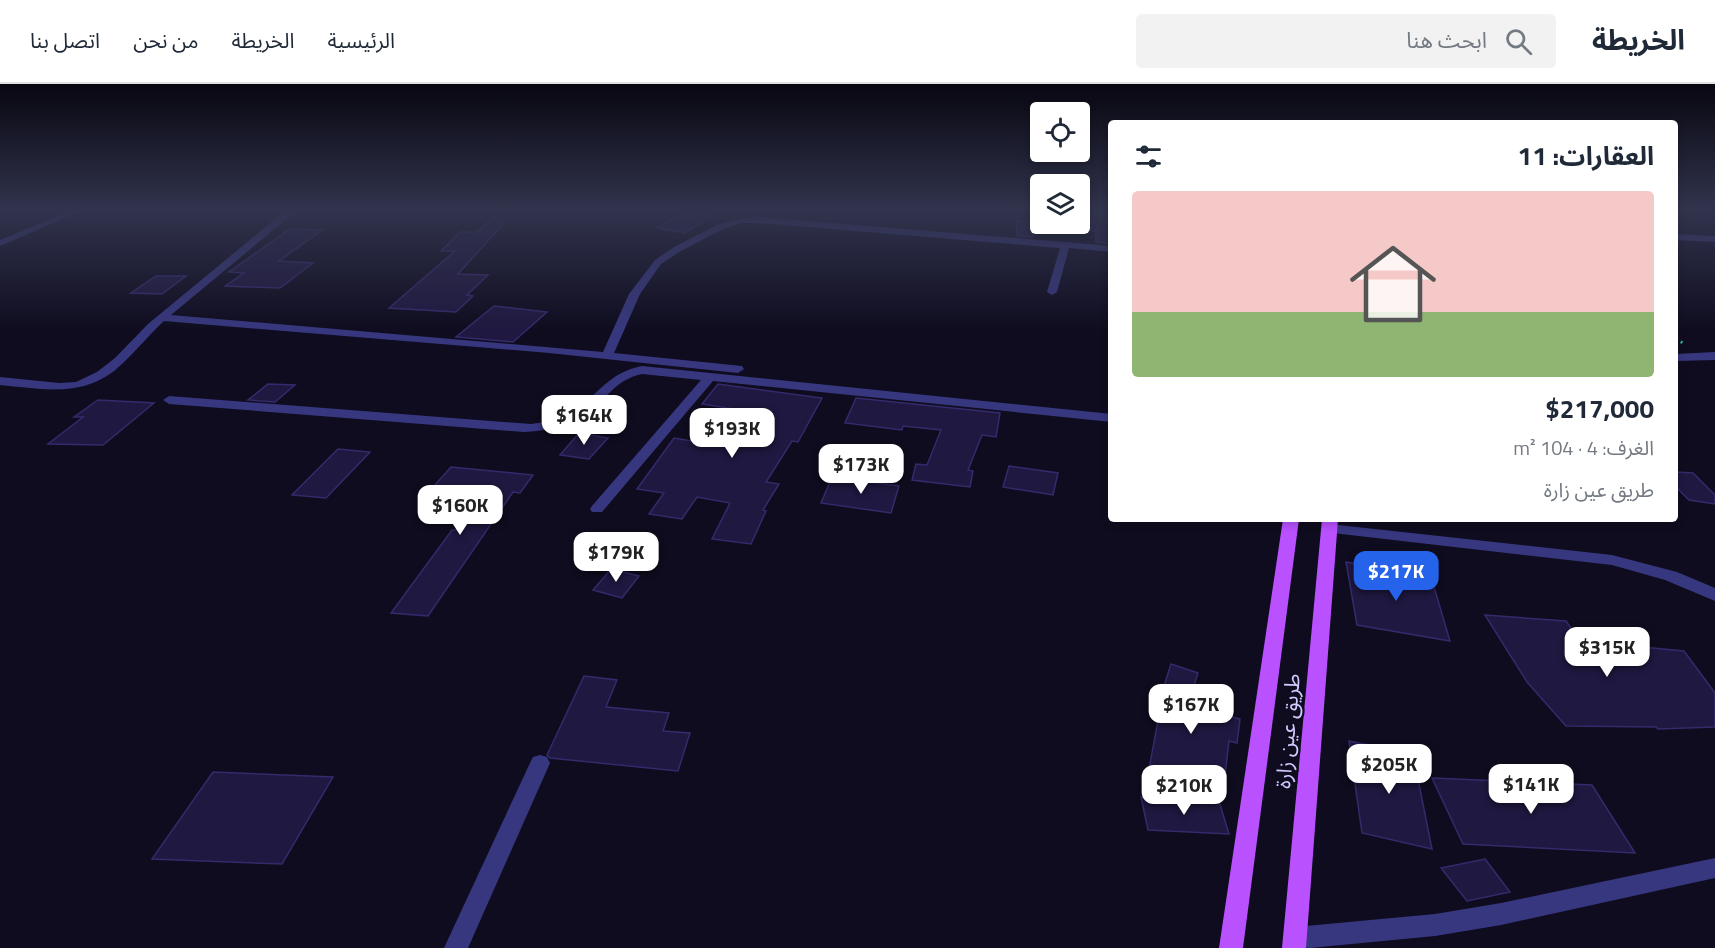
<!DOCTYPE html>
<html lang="ar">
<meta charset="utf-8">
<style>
:root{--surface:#fff;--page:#f2f2f3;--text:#1f2937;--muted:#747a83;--line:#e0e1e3;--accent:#2563eb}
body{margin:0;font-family:"Titillium Web","Noto Sans Arabic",sans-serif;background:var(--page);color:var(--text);direction:rtl;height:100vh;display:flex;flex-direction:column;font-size:22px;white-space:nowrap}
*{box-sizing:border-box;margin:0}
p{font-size:20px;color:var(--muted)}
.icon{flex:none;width:33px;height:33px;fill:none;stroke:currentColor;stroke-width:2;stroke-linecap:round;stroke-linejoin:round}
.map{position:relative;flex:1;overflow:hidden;direction:ltr}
.drawer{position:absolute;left:1108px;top:36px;width:570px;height:402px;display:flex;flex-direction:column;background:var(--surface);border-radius:6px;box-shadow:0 3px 9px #0003;direction:rtl}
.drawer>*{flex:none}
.buttons{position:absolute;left:1030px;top:18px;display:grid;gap:12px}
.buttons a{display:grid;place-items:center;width:60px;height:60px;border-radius:6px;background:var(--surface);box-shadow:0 3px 9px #0003;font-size:30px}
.price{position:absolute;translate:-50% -51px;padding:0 14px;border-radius:12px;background:#fff;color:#222;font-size:20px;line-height:39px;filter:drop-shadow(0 2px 3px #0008)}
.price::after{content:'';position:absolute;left:50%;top:36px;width:18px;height:14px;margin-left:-9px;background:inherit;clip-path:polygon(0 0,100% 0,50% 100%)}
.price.selected{background:var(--accent);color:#fff}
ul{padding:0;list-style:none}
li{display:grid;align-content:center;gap:12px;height:318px;padding:0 24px}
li+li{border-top:2px solid var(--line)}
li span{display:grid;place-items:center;height:186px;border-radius:6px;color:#555}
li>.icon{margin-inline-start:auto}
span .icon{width:108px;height:108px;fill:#fffc;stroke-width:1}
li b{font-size:26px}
h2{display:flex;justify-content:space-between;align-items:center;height:72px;padding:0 24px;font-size:26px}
header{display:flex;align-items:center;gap:36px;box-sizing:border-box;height:84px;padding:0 30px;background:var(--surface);border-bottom:2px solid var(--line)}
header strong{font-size:28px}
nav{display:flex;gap:33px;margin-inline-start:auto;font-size:21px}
.search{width:420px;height:54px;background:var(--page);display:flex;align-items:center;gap:15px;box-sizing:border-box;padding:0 21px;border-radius:6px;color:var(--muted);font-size:22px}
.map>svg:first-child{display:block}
</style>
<header>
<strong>الخريطة</strong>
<div class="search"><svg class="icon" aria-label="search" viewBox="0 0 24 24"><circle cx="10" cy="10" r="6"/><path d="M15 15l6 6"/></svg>ابحث هنا</div>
<nav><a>الرئيسية</a><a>الخريطة</a><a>من نحن</a><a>اتصل بنا</a></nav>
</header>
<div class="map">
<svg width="1715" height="864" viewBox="0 0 1715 864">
<rect width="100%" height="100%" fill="#0f0c1f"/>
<!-- building -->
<g fill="#1f1840" stroke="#352a6c" stroke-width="1.5">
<path d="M686,126H720L685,149L657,144Z"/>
<path d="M1093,126H1112V160L1096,158V147H1091Z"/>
<path d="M495,132L503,140L458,190L488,191L467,211L473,212L456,228L389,224L455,167H441L460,148H477Z"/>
<path d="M1016,137L1030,138L1033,153L1017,152Z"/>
<path d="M290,145L322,146L279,177L313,179L280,204L225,202L244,189L229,188Z"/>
<path d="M156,192H186L162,210L131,209Z"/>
<path d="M494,222L547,228L513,258L456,253Z"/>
<path d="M268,300L295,301L275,318L248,316Z"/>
<path d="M718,300L822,314L798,358L792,357L766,398L779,400L763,426L766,427L751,460L712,455L730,419L697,413L682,435L649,430L664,409L637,405L674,354L710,360L734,325L702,320Z"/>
<path d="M856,314L1000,329L996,353L982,351L968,386L973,387L970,403L912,396L916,380L927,381L941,346L903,342L902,346L845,339Z"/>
<path d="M98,316L154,319L103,361L48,360L83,333H74Z"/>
<path d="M579,349L608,354L589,375L560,371Z"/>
<path d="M338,365L370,368L326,414L292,411Z"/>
<path d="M1009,382L1058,389L1053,411L1003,403Z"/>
<path d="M451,383L533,391L520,409L513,408L428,532L391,529L452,446H463L490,406L435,401Z"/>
<path d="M1676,388L1693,389L1715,411V420L1689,416L1676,403Z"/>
<path d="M832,393L899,402L891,429L821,419Z"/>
<path d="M1346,478L1431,493L1450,557L1357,541Z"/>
<path d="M611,485L639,492L622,514L593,506Z"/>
<path d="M1485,531L1566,537L1580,557L1684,567L1715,609V643L1658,645L1656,643L1566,642L1527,598Z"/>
<path d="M1171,580L1198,589L1188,621L1240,635L1237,659L1229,657L1223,708L1149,685L1165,599Z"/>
<path d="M584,592L617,596L606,623L669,629L663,647L690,649L678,687L550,674L547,671Z"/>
<path d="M1349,657L1413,670L1432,765L1362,749Z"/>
<path d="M213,688L333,693L282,780L152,775Z"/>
<path d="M1432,694L1592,701L1635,769L1463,760Z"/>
<path d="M1141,713L1219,717L1229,750L1148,746Z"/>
<path d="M1485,775L1510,808L1467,817L1441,784Z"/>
</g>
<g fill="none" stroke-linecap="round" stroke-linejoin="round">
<!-- path -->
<path stroke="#2cb1a5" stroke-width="3" stroke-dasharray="2 4" stroke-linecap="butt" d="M1676,254L1684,260"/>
<!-- minor -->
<g fill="#37377f" fill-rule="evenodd">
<path d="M71,126H83L0,162V156Z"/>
<path d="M286,126L295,128L171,231L603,268L629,210L655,176L674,163L717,141L742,134L759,133L1112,162V168L1069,164L1057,208L1052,211L1047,208L1060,164L759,139H742L723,145L681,167L661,180L640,210L614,269L742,282L744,285L738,289L549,269L164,237C149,251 136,267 122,280C86,315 44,305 0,301V293L59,299L76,298L97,288L115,274L148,240Z"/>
<path d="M1676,150L1715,152V158L1676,156Z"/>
<path d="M1715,268V276L1676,277V270Z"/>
<path d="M642,282L1112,330V338L713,297L602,428H592L590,425L592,422L701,296L642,290C615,295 604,319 582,333C566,344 543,347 524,348L169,320L163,316L169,312L531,340C545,338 559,336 572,328C599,311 607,289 642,282Z"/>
<path d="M1329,440L1612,471L1677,488L1715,504V517L1665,496L1612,481L1324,448L1321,445Z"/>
<path d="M540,671L547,673L550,679L468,864H444L530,679L533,673Z"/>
<path d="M1715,774V794L1501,841L1435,852L1310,864L1287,862L1283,854L1287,846L1295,843L1435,830L1501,819Z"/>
</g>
<!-- primary -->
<g fill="#b951ff" fill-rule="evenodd">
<path d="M1283,435H1299L1243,864H1219Z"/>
<path d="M1322,435H1338L1306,864H1282Z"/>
</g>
</g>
<!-- sky -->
<linearGradient id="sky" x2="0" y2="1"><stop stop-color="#080711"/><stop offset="0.51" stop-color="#31344d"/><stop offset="1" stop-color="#31344d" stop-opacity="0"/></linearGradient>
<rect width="1715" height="247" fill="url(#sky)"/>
<g text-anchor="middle" stroke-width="4.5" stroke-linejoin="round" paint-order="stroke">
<!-- near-street labels -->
<g font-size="21" fill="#cfcaff" stroke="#0f0c1f">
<text transform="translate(1288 647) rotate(-85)" y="7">طريق عين زارة</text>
</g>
</g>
</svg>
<div class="buttons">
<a><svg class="icon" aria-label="locate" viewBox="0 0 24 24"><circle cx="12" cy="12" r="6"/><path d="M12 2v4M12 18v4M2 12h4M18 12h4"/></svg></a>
<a><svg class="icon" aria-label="layers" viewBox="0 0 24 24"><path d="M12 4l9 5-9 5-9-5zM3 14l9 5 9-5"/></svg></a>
</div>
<b class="price" style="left:584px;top:362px">$164K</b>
<b class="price" style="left:732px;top:375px">$193K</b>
<b class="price" style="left:861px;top:411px">$173K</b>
<b class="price" style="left:460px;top:452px">$160K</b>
<b class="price" style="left:616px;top:499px">$179K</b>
<b class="price selected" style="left:1396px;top:518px">$217K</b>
<b class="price" style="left:1607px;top:594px">$315K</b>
<b class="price" style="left:1191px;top:651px">$167K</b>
<b class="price" style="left:1389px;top:711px">$205K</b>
<b class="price" style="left:1531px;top:731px">$141K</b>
<b class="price" style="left:1184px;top:732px">$210K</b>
<section class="drawer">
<h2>العقارات: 11<svg class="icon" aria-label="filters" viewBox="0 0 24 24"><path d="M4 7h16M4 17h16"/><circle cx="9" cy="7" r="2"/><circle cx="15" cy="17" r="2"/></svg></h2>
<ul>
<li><span style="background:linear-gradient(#f6c9c9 65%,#8fb573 0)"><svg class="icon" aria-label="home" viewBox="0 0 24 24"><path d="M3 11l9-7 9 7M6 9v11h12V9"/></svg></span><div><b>$217,000</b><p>الغرف: 4 · 104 m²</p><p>طريق عين زارة</p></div></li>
</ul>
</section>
</div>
